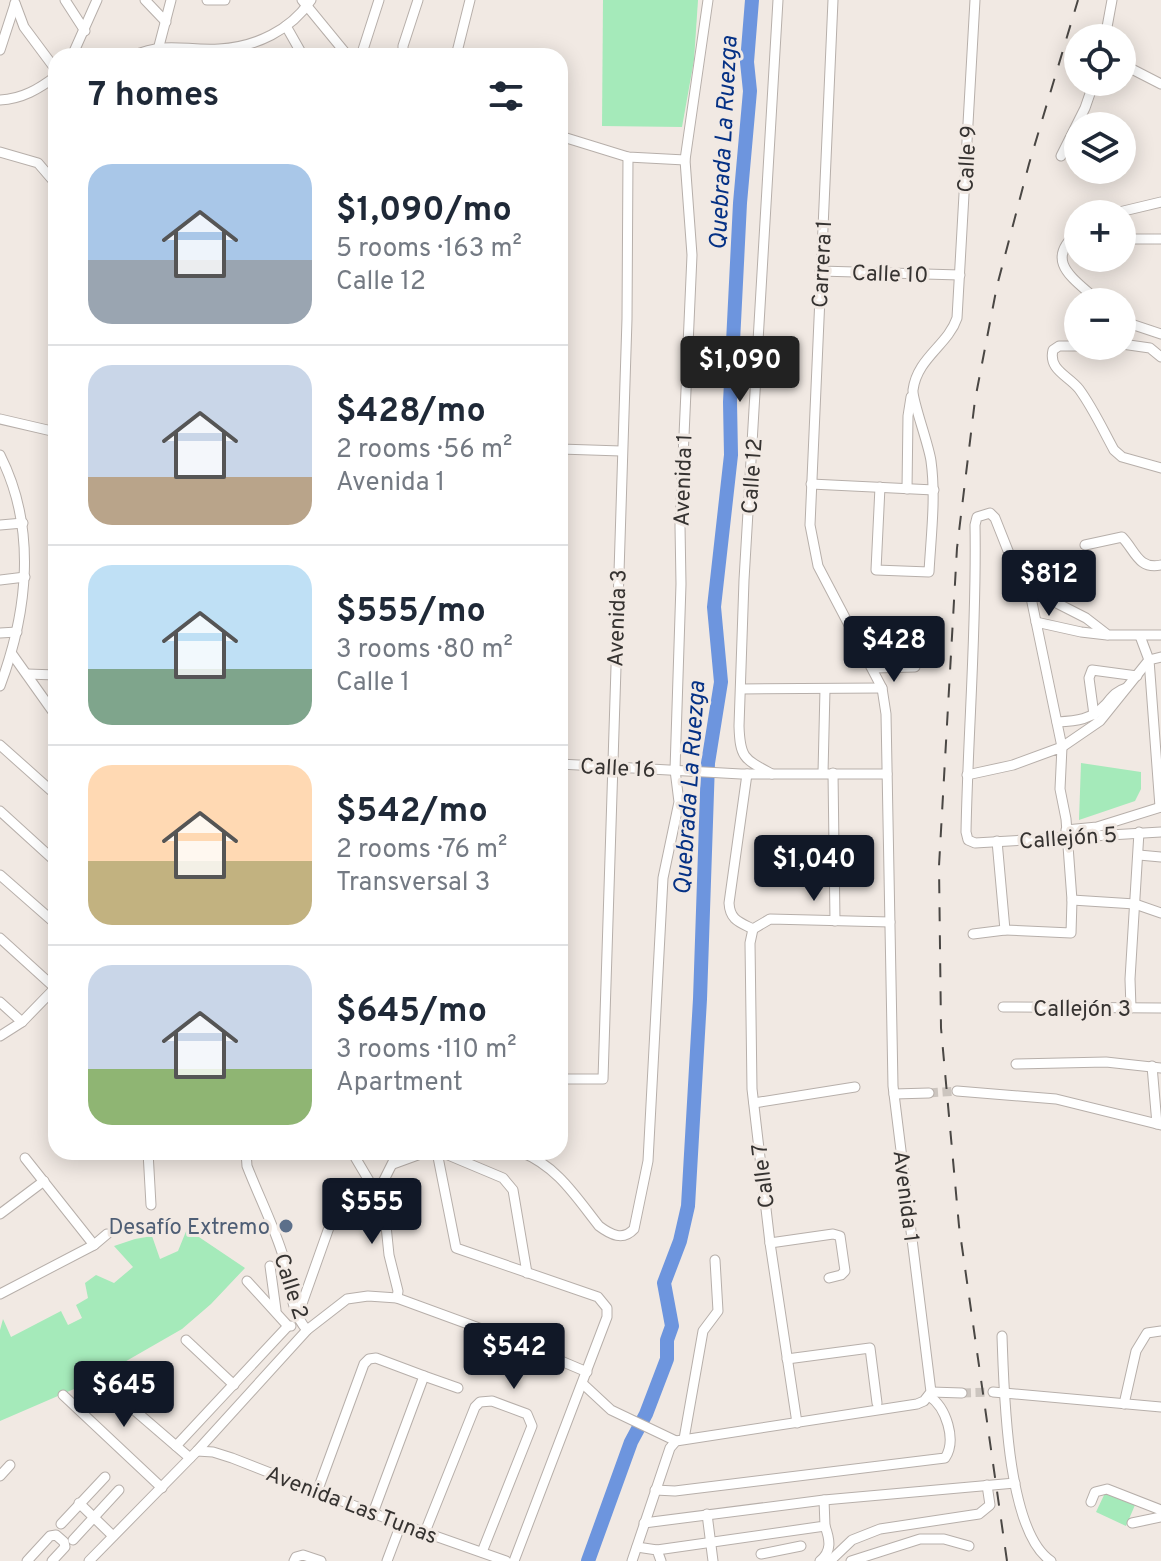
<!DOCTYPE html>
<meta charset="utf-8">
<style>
:root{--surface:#fff;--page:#f2f2f3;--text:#1f2937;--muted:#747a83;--line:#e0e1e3;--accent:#111827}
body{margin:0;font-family:Overpass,sans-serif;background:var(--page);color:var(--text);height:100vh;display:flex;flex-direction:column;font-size:30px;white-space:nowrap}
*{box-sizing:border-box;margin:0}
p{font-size:26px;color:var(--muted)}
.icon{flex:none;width:44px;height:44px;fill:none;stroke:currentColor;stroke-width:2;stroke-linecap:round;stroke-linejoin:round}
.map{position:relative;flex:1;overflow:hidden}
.side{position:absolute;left:48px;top:48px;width:520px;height:1112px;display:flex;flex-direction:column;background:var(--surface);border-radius:24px;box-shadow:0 4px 20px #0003}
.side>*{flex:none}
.buttons{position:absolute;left:1064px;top:24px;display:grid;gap:16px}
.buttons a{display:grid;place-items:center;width:72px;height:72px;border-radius:50%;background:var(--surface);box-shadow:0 4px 20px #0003;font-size:40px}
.price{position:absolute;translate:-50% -68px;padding:0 18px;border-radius:8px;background:var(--accent);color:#fff;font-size:26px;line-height:52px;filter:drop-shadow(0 2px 4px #0008)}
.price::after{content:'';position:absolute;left:50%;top:48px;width:24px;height:18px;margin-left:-12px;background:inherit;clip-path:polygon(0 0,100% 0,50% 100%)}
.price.active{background:#222;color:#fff}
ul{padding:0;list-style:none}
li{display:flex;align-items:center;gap:24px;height:200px;padding:0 40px}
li+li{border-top:2px solid var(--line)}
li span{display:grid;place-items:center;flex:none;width:224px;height:160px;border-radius:24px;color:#555}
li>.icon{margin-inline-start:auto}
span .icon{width:96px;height:96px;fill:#fffc;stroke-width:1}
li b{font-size:34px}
h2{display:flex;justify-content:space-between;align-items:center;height:96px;padding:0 40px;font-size:34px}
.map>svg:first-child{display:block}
</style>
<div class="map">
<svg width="1161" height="1561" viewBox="0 0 1161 1561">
<rect width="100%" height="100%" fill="#f1e9e3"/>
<!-- green -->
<g fill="#a5eaba">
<path d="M603,0H698L694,60L682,127L602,126Z"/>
<path d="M1081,763L1141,772V789L1135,801L1079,820Z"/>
<path d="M187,1229L245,1268L211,1304L182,1329L88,1383L0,1421V1330L3,1319L11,1337L61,1311L68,1325L82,1318L76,1305L88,1298L85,1283L96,1275L114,1283L133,1267L114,1246L135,1239L152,1236L160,1259L178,1251Z"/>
<path d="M1105,1493L1135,1505L1126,1526L1096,1512Z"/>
</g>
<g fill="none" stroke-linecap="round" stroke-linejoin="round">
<!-- river -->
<path stroke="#6d95de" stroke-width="14" d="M588,1561L631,1442L646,1414L667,1359V1340L672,1326L664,1283L680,1241L688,1206L700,999L708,763L721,682L714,607L731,455L730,402L740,203L750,91L747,62L752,0"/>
<!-- street-tunnel -->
<g stroke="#ccc5bf" stroke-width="9" stroke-dasharray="9 4.5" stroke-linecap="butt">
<path d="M929,1093L957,1091"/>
<path d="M962,1393L993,1392"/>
</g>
<!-- street casing -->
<g stroke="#b7afaa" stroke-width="11">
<g id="street">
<path d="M65,0L85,31"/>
<path d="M145,0L166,22"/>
<path d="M207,0H225"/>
<path d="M302,0L348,56"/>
<path d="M15,3L24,27L56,70"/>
<path d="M286,26L303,56"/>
<path d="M1105,38L1112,0"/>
<path d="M159,46L171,0"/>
<path d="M0,50L15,4"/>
<path d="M72,56L97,0"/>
<path d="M132,56C169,41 183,51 219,49C256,47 291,30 311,0"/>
<path d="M361,56L379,0"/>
<path d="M403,56V46L418,0"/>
<path d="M456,56L470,0"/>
<path d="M1122,64L1161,84"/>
<path d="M0,100C22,99 39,89 56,76"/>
<path d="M560,136L628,157L685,160"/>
<path d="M0,152L38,163L56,184"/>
<path d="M1061,156L1085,108L1094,82"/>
<path d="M1111,214L1161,202"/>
<path d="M1078,232C1042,262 1075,279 1099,302"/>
<path d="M1135,239H1161"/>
<path d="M820,271L960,275"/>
<path d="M1122,321L1161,334"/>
<path d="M1122,344L1150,348L1161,357"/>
<path d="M1078,346H1059L1053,350C1048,370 1069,376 1079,389C1093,408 1103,430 1114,450L1122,457L1161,468"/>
<path d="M0,419L56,432"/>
<path d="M560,449L621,451"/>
<path d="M0,455C37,528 28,611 0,686"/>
<path d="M811,484L934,490"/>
<path d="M880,487L876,570L929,572C931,535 936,498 931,461C929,445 912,400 913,390C917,358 948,345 957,318L975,0"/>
<path d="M907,489L908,416L911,397"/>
<path d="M0,525L23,523"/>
<path d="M1085,545L1122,537C1135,550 1138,570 1161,565"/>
<path d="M0,580L25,577"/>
<path d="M1029,588L1062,747L1100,721L1149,660L1140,636"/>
<path d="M1036,622L1081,632L1107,635"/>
<path d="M0,633L17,632"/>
<path d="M1161,635H1108L1086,618L1035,592L1018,576L995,518L990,513L977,517L975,525C977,628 968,729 966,832L968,840L975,843L1161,832"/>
<path d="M12,654L56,716"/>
<path d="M873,668L915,667"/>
<path d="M27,674L56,675"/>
<path d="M741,689L882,688"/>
<path d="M1094,715L1089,678L1092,670L1137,676"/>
<path d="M1057,722C1077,721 1091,720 1106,704C1112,697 1116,691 1126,688"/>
<path d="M0,745L56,795"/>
<path d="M560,764L741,774H887"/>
<path d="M823,773L825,689"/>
<path d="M833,773L835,921"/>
<path d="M747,774L729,903C730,920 739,922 753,929"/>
<path d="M772,774C744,759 740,758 739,726L744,580L778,0"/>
<path d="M967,775L1013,765L1062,747L1060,789L1066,819L1072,900L1071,933L1005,930L997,841"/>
<path d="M1160,807L1149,660L1161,657"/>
<path d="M0,811L56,862"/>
<path d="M1066,830L1097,827L1161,807"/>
<path d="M1139,855L1161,857"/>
<path d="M0,875L56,924"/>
<path d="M1072,900L1135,904L1161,913"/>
<path d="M753,929L750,943L752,1089L770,1243L797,1423"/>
<path d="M753,929L770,919L890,922"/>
<path d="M973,934L1005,930"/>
<path d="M0,938L55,988"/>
<path d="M0,1002L22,1022"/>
<path d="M1003,1007L1161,1008"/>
<path d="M1131,1008L1130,979L1139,832"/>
<path d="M0,1036L22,1022L56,987"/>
<path d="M1016,1064L1106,1062L1161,1068"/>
<path d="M1152,1066L1157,1124"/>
<path d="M560,1079H603L627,319L628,157"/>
<path d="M957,1091L1056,1099L1161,1125"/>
<path d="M894,1094L929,1093"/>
<path d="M754,1103L855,1087"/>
<path d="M148,1152L151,1205"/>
<path d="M246,1152L247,1166C259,1197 275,1228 284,1259C291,1283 289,1310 307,1330"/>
<path d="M352,1152L384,1206L389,1255L398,1291L397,1298"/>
<path d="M437,1152L456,1248L598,1297L607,1308V1317L514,1561"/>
<path d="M441,1152L503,1178L513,1190L527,1273"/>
<path d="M521,1152C557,1166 576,1197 599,1226C611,1235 623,1241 634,1229L648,1161L663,878L679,802L675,770L681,584L680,526L692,255L685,160L708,0"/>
<path d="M25,1158L94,1245"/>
<path d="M393,1164L426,1152"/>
<path d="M378,1192L398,1152"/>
<path d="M0,1214L44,1181"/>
<path d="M770,1243L833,1234L840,1236L845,1271L841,1275L829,1278"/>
<path d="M270,1266L276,1310"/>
<path d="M247,1281L288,1326H291"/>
<path d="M0,1294L94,1245L107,1234"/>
<path d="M298,1315L337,1205"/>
<path d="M1002,1336C1004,1389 1006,1531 1051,1561"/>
<path d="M186,1340L234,1385"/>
<path d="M787,1359L870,1348L877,1403"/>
<path d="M424,1376L458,1388"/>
<path d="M583,1384L611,1410L676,1441"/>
<path d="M931,1392L962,1393"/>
<path d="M993,1392L1161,1407"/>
<path d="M63,1395L162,1488"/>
<path d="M118,1396L190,1458"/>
<path d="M1124,1404L1136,1351L1147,1333L1161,1331"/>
<path d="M684,1439L703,1331L718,1311L715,1260"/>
<path d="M176,1446L288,1326"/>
<path d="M197,1451L213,1452L232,1458L401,1524L506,1561"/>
<path d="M0,1476L10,1465"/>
<path d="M655,1490L675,1491L945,1458C957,1440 946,1407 929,1396"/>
<path d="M317,1492L364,1364L369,1359L376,1358L424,1376L373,1513"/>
<path d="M1091,1502L1095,1492L1107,1489L1161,1510"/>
<path d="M79,1503L113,1536"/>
<path d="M707,1514L713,1561"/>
<path d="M644,1523L824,1500L1015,1483"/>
<path d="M1132,1523L1161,1517"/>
<path d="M61,1524L105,1477"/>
<path d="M425,1532L475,1407L480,1402L492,1401L527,1414L532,1426L482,1552"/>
<path d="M73,1540L119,1490"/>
<path d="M637,1547L657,1550L661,1561"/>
<path d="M657,1550L825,1526L824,1500"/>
<path d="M761,1554L801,1546"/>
<path d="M27,1561L50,1536L56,1535L64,1542L65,1547L52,1561"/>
<path d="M89,1561L197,1451L307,1330L347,1299L368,1296L397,1298L509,1339L587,1372"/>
<path d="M294,1561L296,1557L303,1555L321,1561"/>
<path d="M387,1561L401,1524"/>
<path d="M632,1561L670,1448L676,1441L917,1404L924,1401L931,1392L893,1086L886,714L882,688L818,566L810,525L833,0"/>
<path d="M820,1561C832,1551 830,1540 825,1526"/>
<path d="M830,1561L852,1540L880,1529L979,1514L990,1505L987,1485"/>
<path d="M851,1561L920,1539H944L969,1546"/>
</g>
</g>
<!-- street -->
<use href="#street" stroke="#fff" stroke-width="9"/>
<!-- rail -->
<path stroke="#4a4744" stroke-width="2" stroke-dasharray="14 14" stroke-linecap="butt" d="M1007,1561L959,1226L941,1028L939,866L957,548L975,400L997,286L1029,164L1078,0"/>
</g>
<!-- markers -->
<circle fill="#5c6f8a" stroke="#f1e9e3" stroke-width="3" cx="286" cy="1226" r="8"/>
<g text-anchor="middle" stroke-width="6" stroke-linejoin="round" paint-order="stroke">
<!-- street labels -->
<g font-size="22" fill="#363331" stroke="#f1e9e3">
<text transform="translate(966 159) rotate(-87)" y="8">Calle 9</text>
<text transform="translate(821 264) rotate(-87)" y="8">Carrera 1</text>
<text transform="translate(890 273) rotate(2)" y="8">Calle 10</text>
<text transform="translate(751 476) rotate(-86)" y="8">Calle 12</text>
<text transform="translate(682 480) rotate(-88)" y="8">Avenida 1</text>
<text transform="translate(616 618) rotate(-88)" y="8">Avenida 3</text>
<text transform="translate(618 767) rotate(3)" y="8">Calle 16</text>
<text transform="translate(1068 837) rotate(-4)" y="8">Callejón 5</text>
<text x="1082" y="1016">Callejón 3</text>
<text transform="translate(762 1176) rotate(-97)" y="8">Calle 7</text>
<text transform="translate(907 1196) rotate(83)" y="8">Avenida 1</text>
<text transform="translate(292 1286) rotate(72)" y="8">Calle 2</text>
<text transform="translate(352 1504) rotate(21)" y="8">Avenida Las Tunas</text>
</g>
<!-- service labels -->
<g font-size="22" fill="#4e5e75" stroke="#f1e9e3" text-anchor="end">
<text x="270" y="1234">Desafío Extremo</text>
</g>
<!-- water labels -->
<g font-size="24" font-style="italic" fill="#053185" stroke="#f1e9e3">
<text transform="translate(723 143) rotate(-87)" y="8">Quebrada La Ruezga</text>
<text transform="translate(689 788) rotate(-86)" y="8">Quebrada La Ruezga</text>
</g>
</g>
</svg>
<div class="buttons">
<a><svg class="icon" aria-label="locate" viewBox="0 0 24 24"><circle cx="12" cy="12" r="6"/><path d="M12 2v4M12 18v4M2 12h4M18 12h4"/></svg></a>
<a><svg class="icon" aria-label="layers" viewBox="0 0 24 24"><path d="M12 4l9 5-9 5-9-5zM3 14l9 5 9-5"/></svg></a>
<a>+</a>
<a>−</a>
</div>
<b class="price active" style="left:740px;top:404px">$1,090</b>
<b class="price" style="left:1049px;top:618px">$812</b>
<b class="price" style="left:894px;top:684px">$428</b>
<b class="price" style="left:814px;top:903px">$1,040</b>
<b class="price" style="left:372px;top:1246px">$555</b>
<b class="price" style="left:514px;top:1391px">$542</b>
<b class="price" style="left:124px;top:1429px">$645</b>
<section class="side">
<h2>7 homes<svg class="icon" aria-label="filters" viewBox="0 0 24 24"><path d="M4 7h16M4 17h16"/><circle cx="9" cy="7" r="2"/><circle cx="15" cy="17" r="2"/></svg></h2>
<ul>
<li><span style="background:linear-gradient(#a9c7e8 60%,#9aa5b1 0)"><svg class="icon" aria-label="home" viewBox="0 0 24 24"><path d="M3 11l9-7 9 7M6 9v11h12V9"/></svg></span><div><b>$1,090/mo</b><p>5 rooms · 163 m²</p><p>Calle 12</p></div></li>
<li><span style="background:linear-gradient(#c9d6e8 70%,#b9a48a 0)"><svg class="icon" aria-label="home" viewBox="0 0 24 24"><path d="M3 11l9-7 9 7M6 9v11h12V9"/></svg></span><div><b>$428/mo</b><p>2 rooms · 56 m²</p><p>Avenida 1</p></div></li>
<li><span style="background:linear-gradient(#bfe0f5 65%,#7fa58c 0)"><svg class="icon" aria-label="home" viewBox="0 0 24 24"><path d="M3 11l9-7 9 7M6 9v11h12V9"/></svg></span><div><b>$555/mo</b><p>3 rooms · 80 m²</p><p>Calle 1</p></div></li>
<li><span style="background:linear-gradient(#ffd9b3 60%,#c2b280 0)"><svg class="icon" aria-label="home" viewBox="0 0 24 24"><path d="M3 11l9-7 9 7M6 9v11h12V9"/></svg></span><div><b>$542/mo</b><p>2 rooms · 76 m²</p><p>Transversal 3</p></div></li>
<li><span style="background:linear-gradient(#c9d6e8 65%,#8fb573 0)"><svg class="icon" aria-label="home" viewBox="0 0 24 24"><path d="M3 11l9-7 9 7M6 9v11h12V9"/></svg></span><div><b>$645/mo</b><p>3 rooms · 110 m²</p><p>Apartment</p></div></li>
</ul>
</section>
</div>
